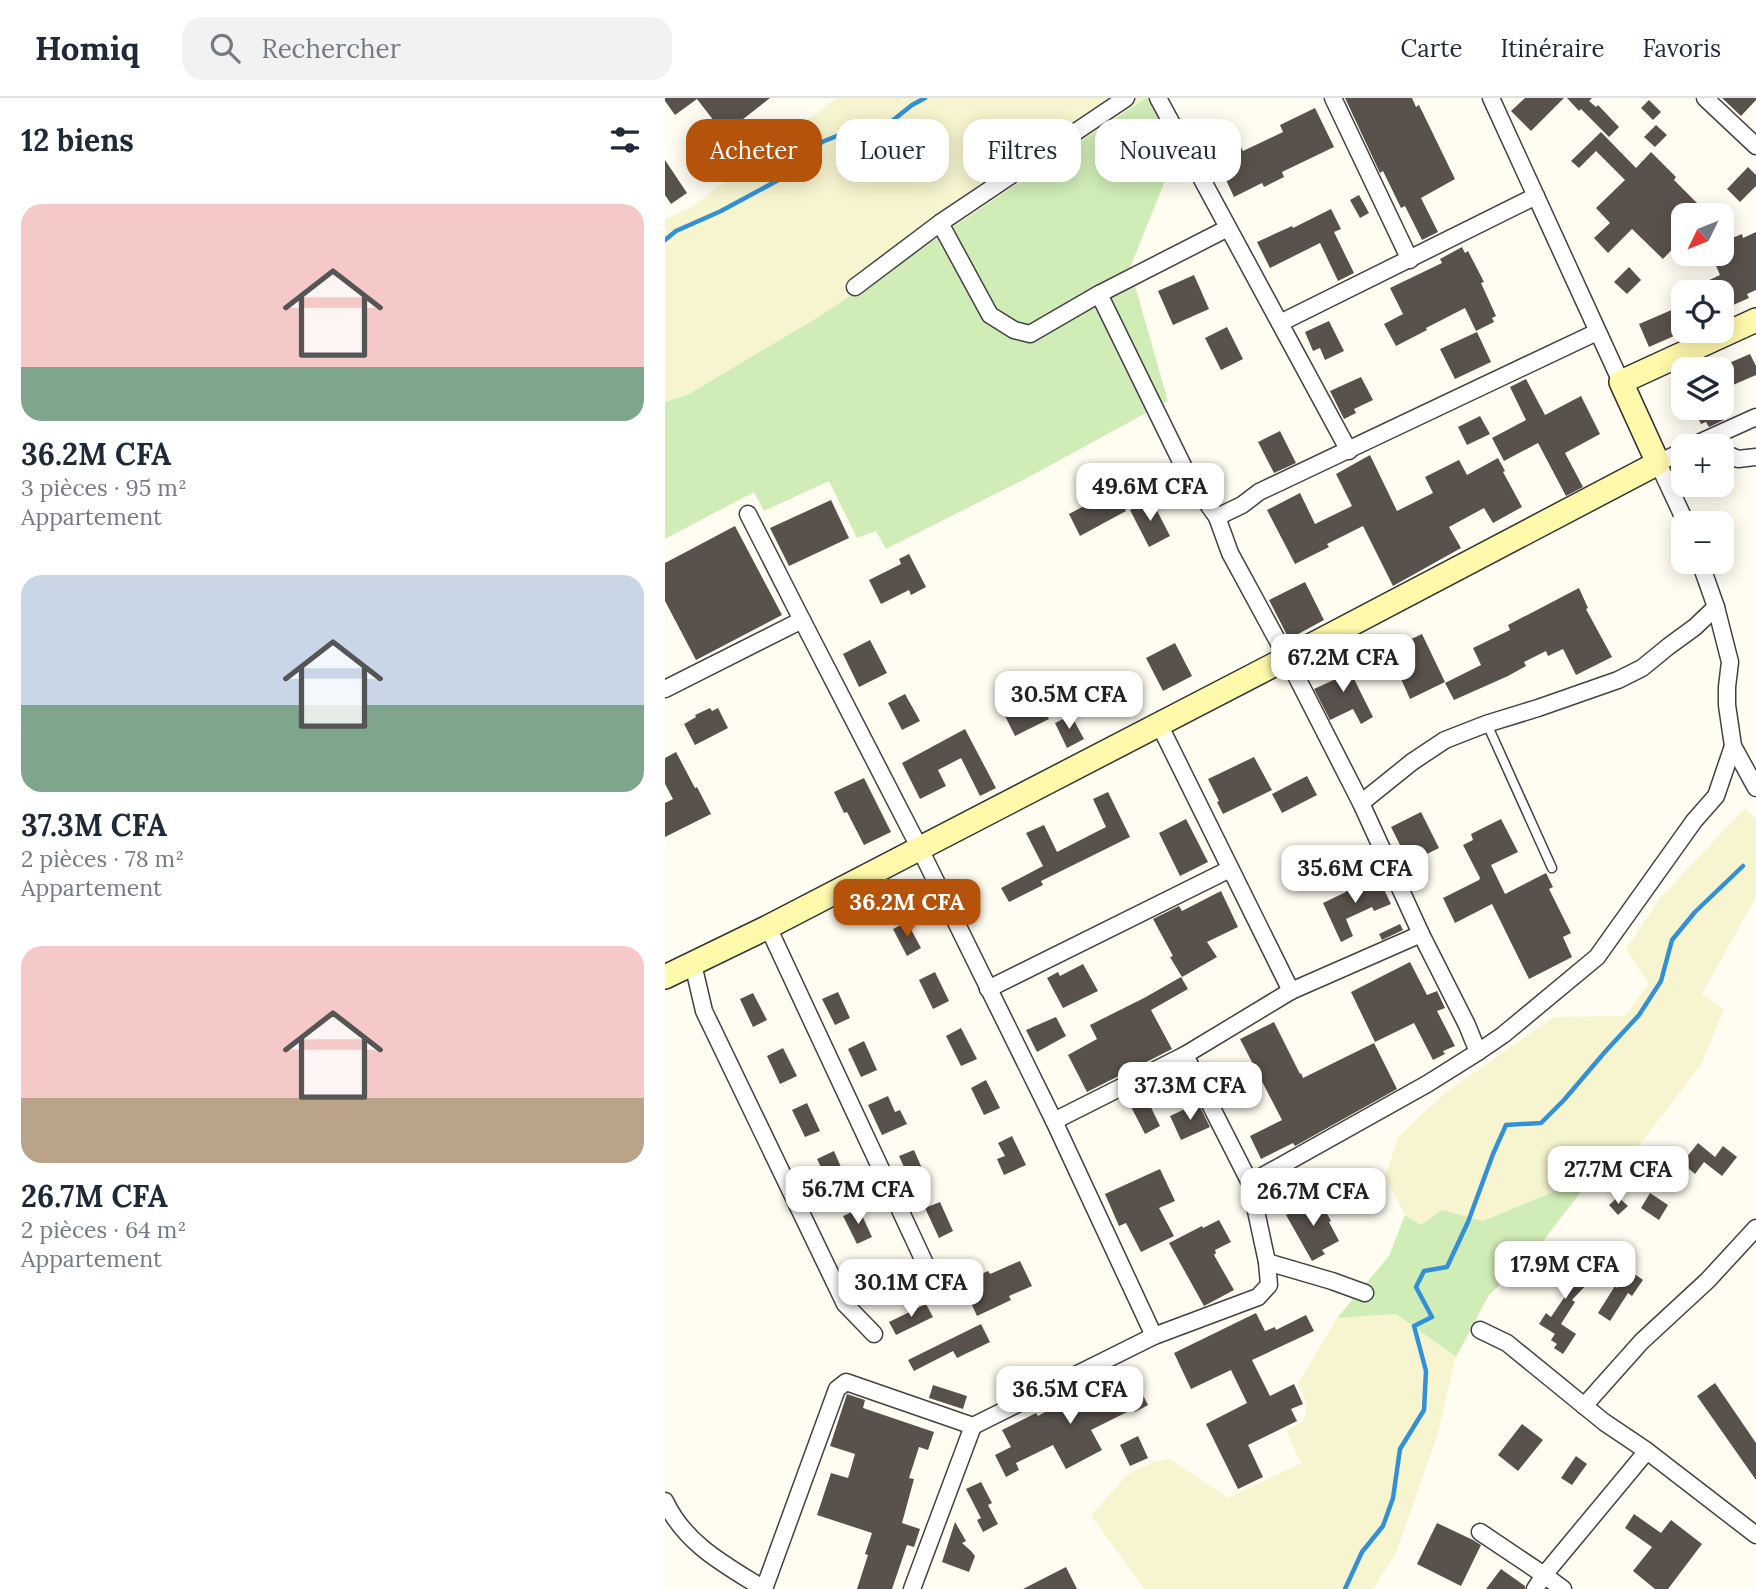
<!DOCTYPE html>
<html lang="fr">
<meta charset="utf-8">
<style>
:root{--surface:#fff;--page:#f2f2f3;--text:#1f2937;--muted:#747a83;--line:#e0e1e3;--accent:#b45309}
body{margin:0;font-family:Lora,serif;background:var(--page);color:var(--text);height:100vh;display:flex;flex-direction:column;font-size:26px;white-space:nowrap}
*{box-sizing:border-box;margin:0}
p{font-size:23px;color:var(--muted)}
.icon{flex:none;width:38px;height:38px;fill:none;stroke:currentColor;stroke-width:2;stroke-linecap:round;stroke-linejoin:round}
.map{position:relative;flex:1;overflow:hidden}
.drawer{display:flex;flex-direction:column;background:var(--surface);width:665px}
.drawer>*{flex:none}
.hud{position:absolute;left:21px;top:21px;width:665px;height:63px;display:flex;gap:14px}
.needle{width:46px;rotate:227deg}
.buttons{position:absolute;left:1006px;top:105px;display:grid;gap:14px}
.buttons a{display:grid;place-items:center;width:63px;height:63px;border-radius:14px;background:var(--surface);box-shadow:0 4px 18px #0003;font-size:35px}
.price{position:absolute;translate:-50% -60px;padding:0 16px;border-radius:14px;background:#fff;color:#222;font-size:23px;line-height:46px;filter:drop-shadow(0 2px 4px #0008)}
.price::after{content:'';position:absolute;left:50%;top:42px;width:21px;height:16px;margin-left:-10px;background:inherit;clip-path:polygon(0 0,100% 0,50% 100%)}
.price.selected{background:var(--accent);color:#fff}
ul{padding:0;list-style:none}
li{display:grid;align-content:center;gap:14px;height:371px;padding:0 21px}
li span{display:grid;place-items:center;height:217px;border-radius:21px;color:#555}
li>.icon{margin-inline-start:auto}
span .icon{width:126px;height:126px;fill:#fffc;stroke-width:1}
li b{font-size:30px}
h2{display:flex;justify-content:space-between;align-items:center;height:84px;padding:0 21px;font-size:30px}
.chip{padding:0 24px;border-radius:21px;background:var(--surface);box-shadow:0 4px 18px #0003;font-size:24px;line-height:63px}
.chip.selected{background:var(--accent);color:#fff}
header{display:flex;align-items:center;gap:42px;box-sizing:border-box;height:98px;padding:0 35px;background:var(--surface);border-bottom:2px solid var(--line)}
header strong{font-size:33px}
nav{display:flex;gap:38px;margin-inline-start:auto;font-size:24px}
.search{width:490px;height:63px;background:var(--page);display:flex;align-items:center;gap:18px;box-sizing:border-box;padding:0 24px;border-radius:21px;color:var(--muted);font-size:26px}
main{display:flex;flex:1;min-height:0}
.map>svg:first-child{display:block}
</style>
<header>
<strong>Homiq</strong>
<div class="search"><svg class="icon" aria-label="search" viewBox="0 0 24 24"><circle cx="10" cy="10" r="6"/><path d="M15 15l6 6"/></svg>Rechercher</div>
<nav><a>Carte</a><a>Itinéraire</a><a>Favoris</a></nav>
</header>
<main>
<section class="drawer">
<h2>12 biens<svg class="icon" aria-label="filters" viewBox="0 0 24 24"><path d="M4 7h16M4 17h16"/><circle cx="9" cy="7" r="2"/><circle cx="15" cy="17" r="2"/></svg></h2>
<ul>
<li><span style="background:linear-gradient(#f6c9c9 75%,#7fa58c 0)"><svg class="icon" aria-label="home" viewBox="0 0 24 24"><path d="M3 11l9-7 9 7M6 9v11h12V9"/></svg></span><div><b>36.2M CFA</b><p>3 pièces · 95 m²</p><p>Appartement</p></div></li>
<li><span style="background:linear-gradient(#c9d6e8 60%,#7fa58c 0)"><svg class="icon" aria-label="home" viewBox="0 0 24 24"><path d="M3 11l9-7 9 7M6 9v11h12V9"/></svg></span><div><b>37.3M CFA</b><p>2 pièces · 78 m²</p><p>Appartement</p></div></li>
<li><span style="background:linear-gradient(#f6c9c9 70%,#b9a48a 0)"><svg class="icon" aria-label="home" viewBox="0 0 24 24"><path d="M3 11l9-7 9 7M6 9v11h12V9"/></svg></span><div><b>26.7M CFA</b><p>2 pièces · 64 m²</p><p>Appartement</p></div></li>
</ul>
</section>
<div class="map">
<svg width="1091" height="1491" viewBox="0 0 1091 1491">
<rect width="100%" height="100%" fill="#fffdf1"/>
<!-- farmland -->
<g fill="#f7f5cf">
<path d="M172,0H481L155,218L24,296L0,304V121L25,110Z"/>
<path d="M1080,710L1091,721V799L1037,896L1059,911L1036,967L971,1051L929,1077L818,1123L777,1112L756,1127L740,1117L720,1079L733,1039L781,994L889,919L960,918L984,886L961,851L995,800Z"/>
<path d="M731,1216L791,1259L773,1335L742,1424L730,1457L708,1491H479L426,1417L463,1376L491,1363L505,1361L563,1400L636,1365L621,1333L639,1323L642,1306L633,1286L672,1220Z"/>
</g>
<!-- green -->
<g fill="#d1edb7">
<path d="M481,0H502L520,33L465,170L503,303L360,381L221,451L211,433L192,440L164,383L99,413L89,394L0,441V304L24,296L155,218Z"/>
<path d="M929,1077L871,1152L824,1197L791,1259L731,1216L672,1220L724,1158L740,1117L756,1127L777,1112L818,1123Z"/>
</g>
<g fill="none" stroke-linecap="round" stroke-linejoin="round">
<!-- stream -->
<g stroke="#3490d6" stroke-width="4.5">
<path d="M0,142L11,133L56,113L119,79L157,44L179,35L227,23L247,7L260,0"/>
<path d="M680,1491L697,1454L718,1428L728,1400L735,1351L759,1312L761,1273L749,1228L767,1219L751,1189L759,1173L782,1169L803,1124L828,1056L841,1027L876,1025L899,1002L939,955L974,917L996,883L1007,842L1030,814L1078,768"/>
</g>
</g>
<!-- building -->
<g fill="#59514b">
<path d="M0,0H105L59,36L32,1L10,17L0,3Z"/>
<path d="M680,0H747L751,9L754,7L790,81L756,100L773,134L757,142L740,108L736,110L718,73L715,75Z"/>
<path d="M860,0H899L866,33L846,13Z"/>
<path d="M902,0H927L924,3L931,9L933,7L954,29L944,39L916,11L914,13Z"/>
<path d="M1057,0H1091V2L1076,18Z"/>
<path d="M984,2L996,14L988,22L976,10Z"/>
<path d="M650,10L669,49L617,74L619,79L599,89L597,85L569,99L561,82L558,84L548,63L576,49L578,53L618,34L615,27Z"/>
<path d="M991,27L1002,37L990,49L979,39Z"/>
<path d="M936,34L971,70L986,54L1011,79L1009,82L1044,117H1018V140L998,161L967,131L943,155L929,140L945,125L931,110L960,82L931,53L914,70L906,63Z"/>
<path d="M0,62L22,95L6,106L0,97Z"/>
<path d="M1083,69L1091,77V88L1075,104L1062,91Z"/>
<path d="M694,97L704,115L695,120L685,102Z"/>
<path d="M666,111L676,131L669,134L689,175L673,183L655,145L605,170L592,144L627,128L628,130Z"/>
<path d="M1091,134V192L1082,196L1084,200L1057,212V194H1042L1038,185L1055,177L1046,156H1057V144L1077,136L1078,140Z"/>
<path d="M797,149L800,155L803,153L819,184L816,185L831,218L827,220L829,224L811,233L800,210L761,230L762,232L731,248L719,226L738,216L725,190L777,165L775,161Z"/>
<path d="M964,169L976,182L962,196L949,184Z"/>
<path d="M529,177L544,211L508,227L493,193Z"/>
<path d="M1016,208L1018,215V234L984,249L974,226Z"/>
<path d="M664,223L679,253L660,262L655,250L648,253L640,234Z"/>
<path d="M562,229L578,261L556,272L540,240Z"/>
<path d="M812,234L826,264L790,281L775,251Z"/>
<path d="M1085,256L1091,268V277L1061,290L1057,280V268Z"/>
<path d="M696,279L708,302L689,311L691,315L679,321L665,293Z"/>
<path d="M861,281L880,317L916,298L935,336L900,355L918,389L901,398L873,345L839,363L827,340L861,322L845,289Z"/>
<path d="M1028,310H1054L1059,322L1044,329L1041,324L1036,326Z"/>
<path d="M815,318L825,336L802,347L793,329Z"/>
<path d="M615,333L631,365L609,375L593,344Z"/>
<path d="M705,357L732,413L768,395L760,379L794,362L802,377L833,360L840,373L838,374L857,409L828,425L819,410L784,429L796,450L728,488L698,428L662,446L664,449L630,466L602,412L635,395L650,426L687,408L671,376Z"/>
<path d="M448,386L461,413L415,438L404,416L434,400L431,394Z"/>
<path d="M486,401L505,438L484,449L465,412Z"/>
<path d="M166,402L184,440L124,468L105,430Z"/>
<path d="M70,428L117,517L31,562L0,503V465Z"/>
<path d="M244,456L261,489L246,497L244,492L216,506L204,482L236,466L234,461Z"/>
<path d="M640,484L659,522L624,541L604,502Z"/>
<path d="M914,490L923,510L921,511L947,559L911,577L898,551L883,558L881,553L859,564L861,568L843,578L789,602L780,585L816,567L808,550L845,532L843,527Z"/>
<path d="M757,536L780,584L745,601L723,552Z"/>
<path d="M205,542L222,575L194,589L178,556Z"/>
<path d="M510,545L527,578L498,593L481,560Z"/>
<path d="M665,553L677,567L681,565L708,619L696,626L688,611L665,622L649,591L673,580L661,556Z"/>
<path d="M240,596L255,623L237,632L223,605Z"/>
<path d="M372,597L384,621L350,638L338,614Z"/>
<path d="M45,610L47,613L53,610L63,630L30,647L19,626L31,619L30,617Z"/>
<path d="M406,617L419,641L402,650L390,625Z"/>
<path d="M300,631L331,690L315,698L296,660L273,672L281,688L255,701L237,665Z"/>
<path d="M11,654L30,690L32,689L46,716L0,739V705L8,701L0,686V660Z"/>
<path d="M589,659L607,692L558,716L552,704L554,703L543,681Z"/>
<path d="M642,678L652,697L617,715L607,696Z"/>
<path d="M199,680L226,734L199,747L182,714L179,715L169,694Z"/>
<path d="M443,694L465,739L376,783L378,787L344,804L336,790L378,768L361,735L379,727L392,754L441,729L428,701Z"/>
<path d="M756,714L774,750L744,765L726,729Z"/>
<path d="M521,721L543,764L515,778L494,735Z"/>
<path d="M836,721L853,754L826,767L840,796L881,775L888,789L884,791L906,835L898,839L907,859L864,881L827,806L790,825L778,800L814,782L815,780L798,747L808,742L806,736Z"/>
<path d="M713,779L726,806L709,813L707,809L681,821L688,838L676,844L658,805L681,794V792Z"/>
<path d="M556,793L573,829L542,844L552,859L517,879L505,859L508,858L488,821L514,808L517,813Z"/>
<path d="M242,824L256,850L242,858L228,831Z"/>
<path d="M735,826L738,832L717,842L714,836Z"/>
<path d="M745,864L762,897L772,893L780,910L772,913L790,948L778,953L780,956L768,962L749,925L710,944L686,894Z"/>
<path d="M418,866L433,893L398,910L382,880L393,874L395,878Z"/>
<path d="M270,874L284,903L268,911L254,882Z"/>
<path d="M516,879L523,891L486,912L507,951L422,994L403,957L432,941L425,927L479,900Z"/>
<path d="M173,894L185,920L170,927L157,901Z"/>
<path d="M88,895L102,922L88,929L75,901Z"/>
<path d="M391,919L401,938L372,954L361,932Z"/>
<path d="M609,924L635,976L636,975L638,980L709,945L732,991L630,1048L628,1045L596,1061L585,1038L617,1022L575,941Z"/>
<path d="M296,930L312,961L296,968L281,938Z"/>
<path d="M199,943L212,972L196,979L183,951Z"/>
<path d="M118,950L132,978L115,986L102,958Z"/>
<path d="M321,982L335,1010L319,1017L306,990Z"/>
<path d="M477,991L495,1028L480,1036L461,999Z"/>
<path d="M223,998L230,1014L235,1012L242,1026L217,1037L203,1007Z"/>
<path d="M142,1005L155,1033L140,1039L127,1012Z"/>
<path d="M533,1005L545,1029L516,1042L505,1018Z"/>
<path d="M347,1038L361,1067L339,1077L332,1061L340,1058L333,1045Z"/>
<path d="M1033,1045L1050,1059L1058,1048L1072,1059L1057,1078L1039,1064L1030,1076L1017,1065Z"/>
<path d="M249,1052L262,1082L248,1089L234,1058Z"/>
<path d="M169,1053L183,1085L167,1092L152,1061Z"/>
<path d="M495,1071L510,1103L494,1110L509,1138L476,1154L461,1125L454,1128L440,1096Z"/>
<path d="M985,1095L1003,1107L994,1122L976,1110Z"/>
<path d="M653,1099L666,1123L664,1124L674,1143L657,1152L660,1156L647,1163L621,1117Z"/>
<path d="M953,1099L963,1108L953,1117L944,1107Z"/>
<path d="M275,1104L288,1133L274,1140L260,1110Z"/>
<path d="M194,1111L207,1139L192,1146L178,1118Z"/>
<path d="M554,1122L566,1144L550,1152L551,1155L549,1157L569,1192L539,1208L504,1145L537,1128L538,1130Z"/>
<path d="M893,1150L927,1181L907,1202L910,1204L896,1226L911,1236L898,1256L889,1250L892,1246L886,1242L890,1236L874,1226L881,1215L886,1219L909,1185L883,1161Z"/>
<path d="M355,1163L367,1188L344,1198L346,1202L312,1218L300,1192L309,1188L306,1181L323,1173L325,1176Z"/>
<path d="M964,1172L978,1182L967,1198L963,1195L945,1223L933,1215L950,1188L952,1190Z"/>
<path d="M261,1206L268,1219L231,1237L224,1224Z"/>
<path d="M591,1215L600,1233L610,1229L611,1232L641,1217L649,1233L587,1262L605,1298L629,1286L638,1306L626,1311L632,1323L583,1347L598,1379L573,1391L541,1326L582,1305L566,1272L526,1291L509,1255Z"/>
<path d="M316,1226L325,1244L292,1260L288,1253L249,1273L243,1262Z"/>
<path d="M467,1276L483,1307L470,1314L468,1311L426,1332L437,1352L401,1371L388,1347L351,1365L354,1372L341,1379L330,1357L346,1349L337,1332L371,1315L373,1318L410,1298L412,1302Z"/>
<path d="M1050,1285L1091,1345V1382L1032,1298Z"/>
<path d="M268,1287L302,1298L298,1311L264,1300Z"/>
<path d="M182,1296L200,1302L198,1310L269,1334L263,1352L254,1349L244,1380L249,1381L237,1425L255,1431L249,1449L242,1447L227,1491H192L203,1457L200,1456L207,1435L152,1417L166,1375L183,1380L190,1356L165,1348Z"/>
<path d="M857,1326L878,1342L853,1373L833,1357Z"/>
<path d="M473,1338L483,1360L465,1368L455,1347Z"/>
<path d="M911,1358L922,1366L907,1387L896,1380Z"/>
<path d="M316,1384L327,1405L323,1407L333,1426L318,1434L312,1422L316,1420L301,1391Z"/>
<path d="M969,1416L996,1435L1006,1422L1037,1446L1003,1491H990L968,1473L987,1449L960,1430Z"/>
<path d="M290,1424L301,1443L297,1445L306,1453L310,1458L304,1474L277,1464Z"/>
<path d="M772,1425L808,1442L816,1447L796,1488L752,1466Z"/>
<path d="M401,1469L412,1491H358Z"/>
<path d="M836,1471L860,1488V1491H821Z"/>
</g>
<g fill="none" stroke-linecap="round" stroke-linejoin="round">
<!-- lane casing -->
<g stroke="#424242" stroke-width="11">
<path id="lane" d="M822,626L887,770"/>
</g>
<!-- street casing -->
<g stroke="#424242" stroke-width="19">
<g id="street">
<path d="M493,0L684,353"/>
<path d="M668,0L745,162"/>
<path d="M826,0L956,284"/>
<path d="M1040,0L1091,48"/>
<path d="M275,125L325,217L349,232L365,236L434,196L563,130"/>
<path d="M190,189L275,125L461,0"/>
<path d="M434,196L524,380L552,419"/>
<path d="M615,225L871,98"/>
<path d="M1027,348L1091,319"/>
<path d="M1018,353L993,365L1021,425"/>
<path d="M1057,354L1073,361L1091,359"/>
<path d="M1035,464L1051,509L1065,564L1062,589V607L1068,648L1091,690"/>
<path d="M137,522L254,749L389,1023L489,1238"/>
<path d="M0,591L137,522L83,416"/>
<path d="M494,626L626,893"/>
<path d="M696,705L747,664L780,642L821,626L873,610L953,582L977,570L1004,548L1030,529L1051,509"/>
<path d="M103,829L264,1174"/>
<path d="M28,866L39,913L180,1206L209,1236"/>
<path d="M323,891L565,771"/>
<path d="M813,954L838,937L932,859L1029,723L1051,698L1068,648"/>
<path d="M389,1023L520,957L626,893L756,836"/>
<path d="M585,1085L762,986L813,954L802,927L756,836L696,705L622,560L565,455L552,419L577,407L594,394L932,234"/>
<path d="M602,1164L667,1183L700,1195"/>
<path d="M815,1232L842,1245L939,1324L982,1353L1091,1437"/>
<path d="M919,1308L977,1243L1043,1182L1091,1130"/>
<path d="M0,1403C20,1446 60,1467 99,1491"/>
<path d="M815,1434L879,1477L898,1491"/>
<path d="M99,1491L172,1291L181,1284L308,1328L489,1238L593,1199L604,1187L602,1164L585,1085L520,957"/>
<path d="M247,1491L308,1328"/>
<path d="M870,1491L879,1477L982,1353"/>
</g>
</g>
<!-- secondary casing -->
<g stroke="#313131" stroke-width="26">
<path id="secondary" d="M0,879L103,829L622,560L993,365L956,284L1091,222"/>
</g>
<!-- lane -->
<use href="#lane" stroke="#fff" stroke-width="8"/>
<!-- street -->
<use href="#street" stroke="#fff" stroke-width="16"/>
<!-- secondary -->
<use href="#secondary" stroke="#fff9ac" stroke-width="23"/>
</g>
</svg>
<div class="buttons">
<a><svg class="needle" viewBox="-14 -14 28 28"><path d="M0-13l5 13h-10z" fill="#e53935"/><path d="M0 13l5-13h-10z" fill="#747a83"/></svg></a>
<a><svg class="icon" aria-label="locate" viewBox="0 0 24 24"><circle cx="12" cy="12" r="6"/><path d="M12 2v4M12 18v4M2 12h4M18 12h4"/></svg></a>
<a><svg class="icon" aria-label="layers" viewBox="0 0 24 24"><path d="M12 4l9 5-9 5-9-5zM3 14l9 5 9-5"/></svg></a>
<a>+</a>
<a>−</a>
</div>
<b class="price" style="left:485px;top:425px">49.6M CFA</b>
<b class="price" style="left:678px;top:596px">67.2M CFA</b>
<b class="price" style="left:404px;top:633px">30.5M CFA</b>
<b class="price" style="left:690px;top:807px">35.6M CFA</b>
<b class="price selected" style="left:242px;top:841px">36.2M CFA</b>
<b class="price" style="left:525px;top:1024px">37.3M CFA</b>
<b class="price" style="left:953px;top:1108px">27.7M CFA</b>
<b class="price" style="left:193px;top:1128px">56.7M CFA</b>
<b class="price" style="left:648px;top:1130px">26.7M CFA</b>
<b class="price" style="left:900px;top:1203px">17.9M CFA</b>
<b class="price" style="left:246px;top:1221px">30.1M CFA</b>
<b class="price" style="left:405px;top:1328px">36.5M CFA</b>
<div class="hud">
<a class="chip selected">Acheter</a>
<a class="chip">Louer</a>
<a class="chip">Filtres</a>
<a class="chip">Nouveau</a>
</div>
</div>
</main>
